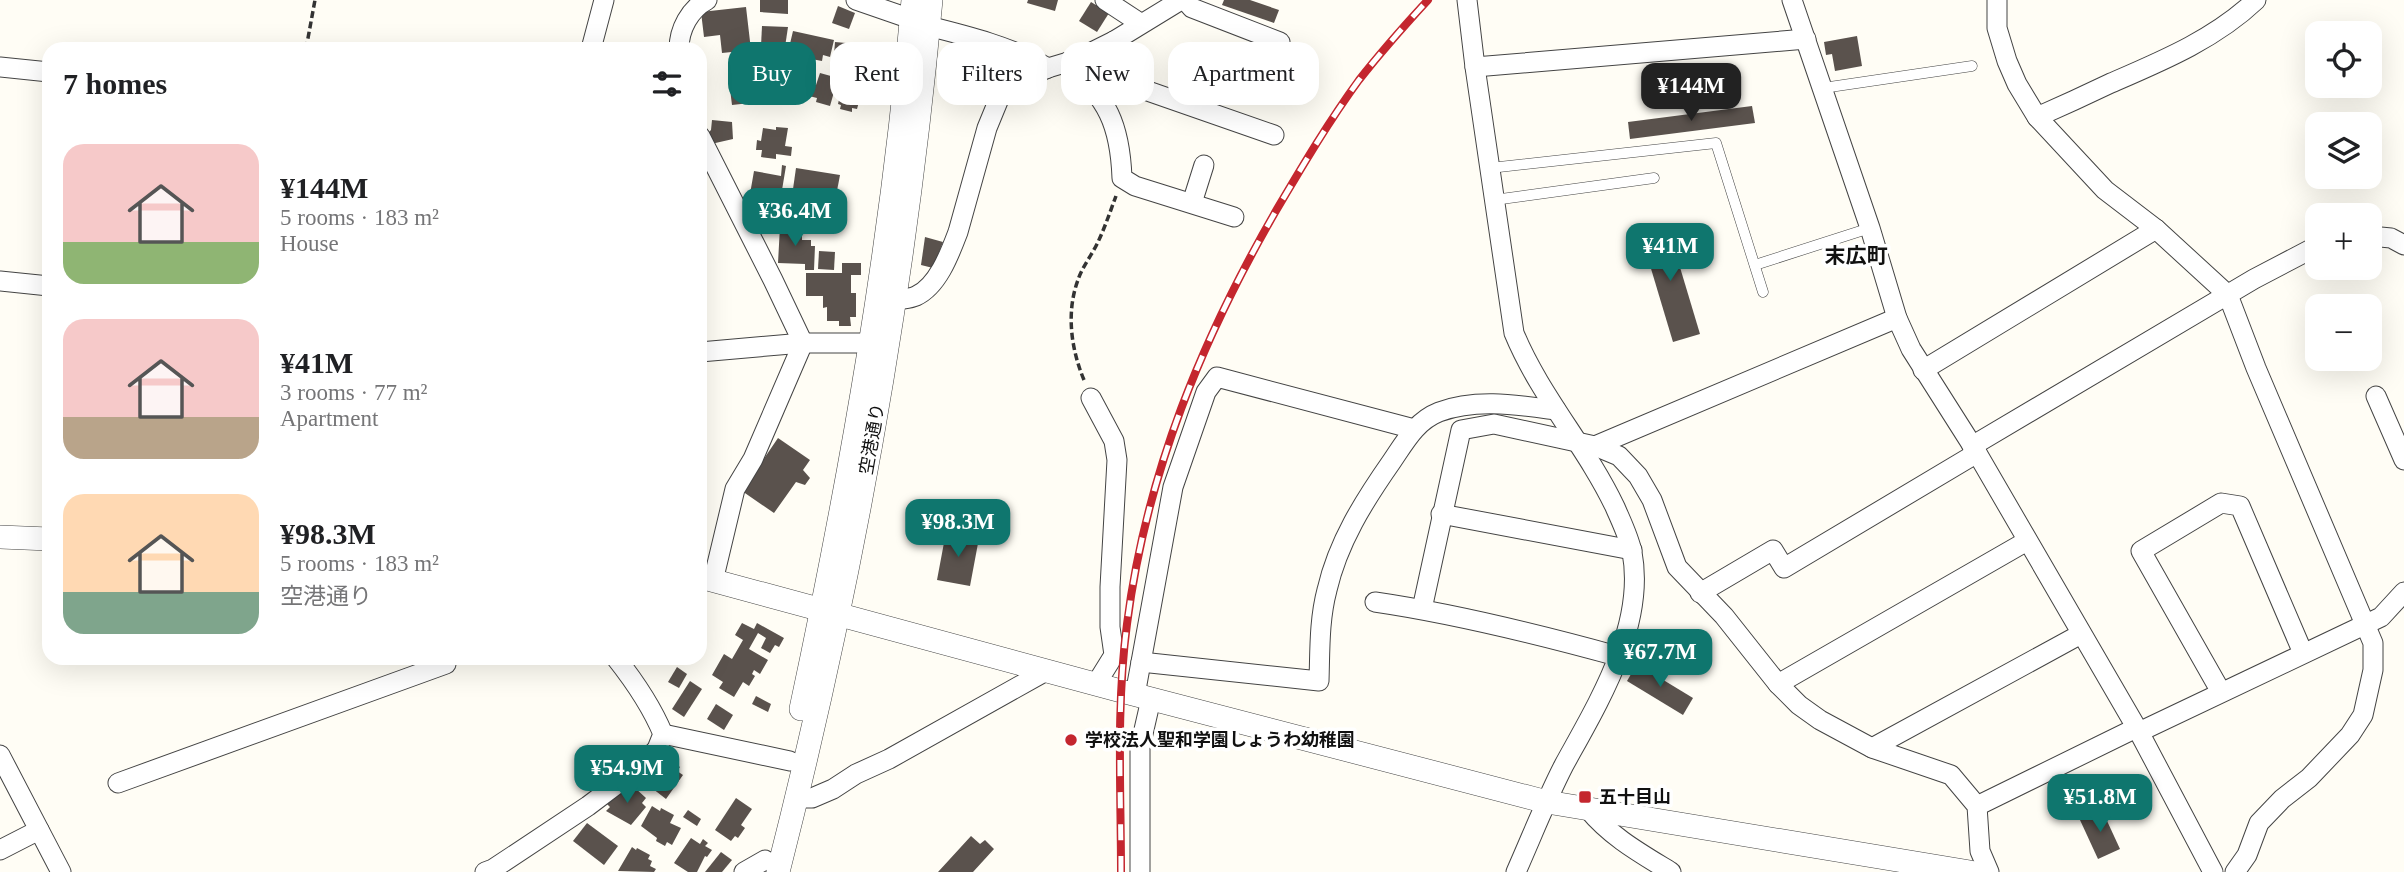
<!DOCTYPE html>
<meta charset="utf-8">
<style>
:root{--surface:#fff;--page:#f6f6f6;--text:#202124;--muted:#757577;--accent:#0f766e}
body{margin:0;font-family:"Times New Roman","Noto Sans JP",serif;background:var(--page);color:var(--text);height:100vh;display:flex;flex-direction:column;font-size:26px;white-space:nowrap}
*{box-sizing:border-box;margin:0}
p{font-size:23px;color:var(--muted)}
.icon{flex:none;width:38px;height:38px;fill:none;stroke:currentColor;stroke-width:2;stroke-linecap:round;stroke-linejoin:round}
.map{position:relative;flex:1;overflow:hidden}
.panel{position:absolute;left:42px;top:42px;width:665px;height:623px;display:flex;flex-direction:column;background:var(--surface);border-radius:21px;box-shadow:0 7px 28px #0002}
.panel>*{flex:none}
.top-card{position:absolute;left:728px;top:42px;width:665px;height:63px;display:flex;gap:14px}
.fabs{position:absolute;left:2305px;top:21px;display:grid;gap:14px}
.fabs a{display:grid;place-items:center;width:77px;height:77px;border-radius:14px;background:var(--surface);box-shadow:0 7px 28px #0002;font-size:35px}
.price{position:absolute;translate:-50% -60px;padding:0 16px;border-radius:14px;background:var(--accent);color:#fff;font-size:23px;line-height:46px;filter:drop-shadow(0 2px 4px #0008)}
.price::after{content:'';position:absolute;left:50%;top:42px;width:21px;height:16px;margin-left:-10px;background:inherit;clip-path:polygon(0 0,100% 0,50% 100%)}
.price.active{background:#222;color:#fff}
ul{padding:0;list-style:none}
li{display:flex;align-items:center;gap:21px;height:175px;padding:0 21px}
li span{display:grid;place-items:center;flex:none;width:196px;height:140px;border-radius:21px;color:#555}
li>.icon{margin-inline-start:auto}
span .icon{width:84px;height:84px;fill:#fffc;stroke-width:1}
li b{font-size:30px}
h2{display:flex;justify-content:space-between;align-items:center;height:84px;padding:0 21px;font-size:30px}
.chip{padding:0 24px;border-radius:21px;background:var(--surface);box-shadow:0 7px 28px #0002;font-size:24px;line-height:63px}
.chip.active{background:var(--accent);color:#fff}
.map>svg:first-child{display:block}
</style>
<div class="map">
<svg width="2404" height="872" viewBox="0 0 2404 872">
<rect width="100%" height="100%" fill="#fffdf5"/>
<!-- building -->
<g fill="#5a524d">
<path d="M760,0H788V14L760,12Z"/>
<path d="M1028,0H1058L1055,11L1027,3Z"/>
<path d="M1224,0H1250L1279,10L1274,23L1222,5Z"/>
<path d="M1091,2L1109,13L1097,32L1079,21Z"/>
<path d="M838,6L855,13L849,29L832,23Z"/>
<path d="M746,7L751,50L722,53L720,35L704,37L701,12Z"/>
<path d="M762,26L788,27L785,47L761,46Z"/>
<path d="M793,31L834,40L830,57L823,55L822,61L806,58L807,52L789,48Z"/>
<path d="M1857,36L1862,66L1835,71L1832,54L1826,55L1824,42Z"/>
<path d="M835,42L846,43L844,55L834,54Z"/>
<path d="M1229,45L1274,59L1269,76L1223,63Z"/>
<path d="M754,60L759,102L732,105L728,73L739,71L738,62Z"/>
<path d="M773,60L794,61L792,103H778V96H771V87L768,86V69L772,70Z"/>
<path d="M820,73L838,78L830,106L816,102L817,98L809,96L813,84L816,85Z"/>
<path d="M842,86L862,91L857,109L852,108V112L840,109L841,105L838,104Z"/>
<path d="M1752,106L1755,123L1630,139L1628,122Z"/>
<path d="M712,120L732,122L733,139L711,144L708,133L711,130Z"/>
<path d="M776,127L788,128L785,146L792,147L791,156L776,154V159L761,157L762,150H756L757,140L761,141L763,128L776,130Z"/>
<path d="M782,165L786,166L782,190L777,188L775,204L758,201L759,195L750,194L754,171L781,176Z"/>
<path d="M796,168L840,175L836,196L793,189Z"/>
<path d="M1667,224L1700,334L1673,342L1640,232Z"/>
<path d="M780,226L795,227V230L802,231V240H811V246H815L814,270H805V264L778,263Z"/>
<path d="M925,237L943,242L933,268L921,265Z"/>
<path d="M819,251L835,252L834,270L818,269Z"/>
<path d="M842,263H861V275H851V293H856V317H850L851,326H839V321H827V307L823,308V296H806V273H842Z"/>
<path d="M778,438L810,460L803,470L810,478L805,485L796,482L774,513L742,491Z"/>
<path d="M946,532L979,538L970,586L937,580Z"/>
<path d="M742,623L754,629L757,623L784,638L779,647L775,645L770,653L761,648L766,638L758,633L749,649L768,660L760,674L754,670L752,674L755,676L749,686L743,682L734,697L719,688L723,682L712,675L724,654L732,659L743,640L735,635Z"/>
<path d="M1637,664L1693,698L1683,715L1627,681Z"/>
<path d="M677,667L687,674L679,688L668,682Z"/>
<path d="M690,681L702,689L684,717L672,709Z"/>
<path d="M756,696L771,704L768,712L752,704Z"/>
<path d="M716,704L733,715L724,730L707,719Z"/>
<path d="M670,760L680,767L677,771L683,775L666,799L648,785L664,762L667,764Z"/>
<path d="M627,786L631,790L634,787L646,798L642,803L646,807L631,825L606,811L610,807L607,804Z"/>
<path d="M736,798L752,809L741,825L745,828L738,838L735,836L731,841L715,830Z"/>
<path d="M652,806L660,811L661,808L674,815L670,823L681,828L672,845L667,842L665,846L656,841L657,838L641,826Z"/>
<path d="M688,810L701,819L697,826L683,817Z"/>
<path d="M2102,810L2120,849L2098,859L2080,820Z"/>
<path d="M587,823L618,846L604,865L573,841Z"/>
<path d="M971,836L980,844L985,840L994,849L973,872H938Z"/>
<path d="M691,838L700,844L703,839L708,843L705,846L712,850L707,857L705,856L697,872H688L674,863Z"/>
<path d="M632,847L636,850L637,848L650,855L648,859L652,861L650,866L656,869L654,872L618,871Z"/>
<path d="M721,852L732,860L722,872H705Z"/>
</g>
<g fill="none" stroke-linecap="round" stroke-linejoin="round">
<!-- service casing -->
<g stroke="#444" stroke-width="11">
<g id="service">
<path d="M1823,88L1972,66"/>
<path d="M1490,168L1716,143L1763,292"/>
<path d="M1494,200L1654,178"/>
<path d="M1755,265L1870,228"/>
</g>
</g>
<!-- minor casing -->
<g stroke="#444" stroke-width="21">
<g id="minor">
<path d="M856,0L911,19"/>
<path d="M1105,0L1140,23"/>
<path d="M1185,0L1192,8L1280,42"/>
<path d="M1467,0L1475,67L1514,333C1540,396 1586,446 1615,507C1621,521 1629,537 1632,552C1646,626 1598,703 1564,765C1546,800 1532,836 1516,872"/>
<path d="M1792,0L1870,228L1897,318L1911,349L1977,453L2139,732L2213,872"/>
<path d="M1997,0V28L2007,61L2017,84L2037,117L2105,190L2156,229L2228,295L2256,368L2373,643V670L2363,715L2350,735L2309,778L2282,799L2259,823L2247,855L2235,872"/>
<path d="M928,26C968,36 1012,47 1048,68"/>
<path d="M1114,41L1142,89L1274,135"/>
<path d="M591,49L604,0"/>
<path d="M679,49C679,29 690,9 707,0"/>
<path d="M1068,62C1107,100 1120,123 1122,178L1135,186L1234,217"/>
<path d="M0,67L49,72"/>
<path d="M1475,67L1806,39"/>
<path d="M2037,117C2062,106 2086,95 2111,83C2162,61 2215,39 2256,0"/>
<path d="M700,136L773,280L803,343L753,459L735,489L713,581"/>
<path d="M1192,203L1204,165"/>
<path d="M2370,236L2391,238L2404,245"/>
<path d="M0,281L49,286"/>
<path d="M894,301C901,299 909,299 916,296C938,286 950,253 958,232L987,128L1001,94L1017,81L1048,68L1078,59L1114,41L1181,0"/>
<path d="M700,352L803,343H870"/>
<path d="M1923,370L2156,229"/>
<path d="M2376,396L2404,460"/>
<path d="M1091,398L1114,441L1117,460L1110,587V627L1114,655L1096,684"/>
<path d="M1595,446L1897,318"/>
<path d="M1972,446L2254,279L2317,246"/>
<path d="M1441,514L1632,550"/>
<path d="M1700,593L1773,550L1784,568L1977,453"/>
<path d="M1375,602C1457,614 1537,634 1617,656"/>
<path d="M1422,609L1461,430L1494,424L1595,446L1619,456L1638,476L1652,500L1677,567L1724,616L1778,684L1799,705L1820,720L1872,748L1951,775L1977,806L1980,851L1989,872"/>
<path d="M1141,662L1319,681C1320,651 1319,620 1327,590C1338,542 1364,501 1392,461C1405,442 1416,421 1439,412C1476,398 1518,405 1556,410"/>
<path d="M1778,684L2027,541"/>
<path d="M2221,692L2141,551L2221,503L2240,506L2303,653"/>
<path d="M1135,695L1173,487L1206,392L1217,377L1414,429"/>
<path d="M2139,732L2381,617L2404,592"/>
<path d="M663,734L790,761"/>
<path d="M1872,748L2081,634"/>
<path d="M0,755L61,872"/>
<path d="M118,783L446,664L443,658"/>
<path d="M797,798H812L833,789L856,774L889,759L1046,671"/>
<path d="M1977,806L2136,728"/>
<path d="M1588,809C1611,837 1640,853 1671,872"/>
<path d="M0,850L39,830"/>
<path d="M485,872L493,869L588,806L641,766L657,749L663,734C651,705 635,682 616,658"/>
<path d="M744,872L765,860"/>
<path d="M1140,872V747L1151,699"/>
</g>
</g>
<!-- tertiary casing -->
<g stroke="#444" stroke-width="24">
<g id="tertiary">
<path d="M0,537L49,539"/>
<path d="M700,577L1121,691L1547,802L1970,872"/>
<path d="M801,709C851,475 893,238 913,0"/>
<path d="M778,872C851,586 904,294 931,0"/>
</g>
</g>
<!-- path -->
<g stroke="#333" stroke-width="3.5" stroke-dasharray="7 3.5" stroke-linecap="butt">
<path d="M306,49L315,0"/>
<path d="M1084,380C1071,349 1066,312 1078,280C1082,267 1092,255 1098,242C1105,227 1110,212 1116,196"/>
</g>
<!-- service -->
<use href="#service" stroke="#fff" stroke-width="10"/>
<!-- minor -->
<use href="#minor" stroke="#fff" stroke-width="19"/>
<!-- tertiary -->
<use href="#tertiary" stroke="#fff" stroke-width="23"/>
<!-- rail casing -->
<g stroke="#c4262e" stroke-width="8">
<path id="rail" d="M1121,872C1121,790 1116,706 1127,624C1146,474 1202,339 1277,209C1303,165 1329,121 1359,80C1381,52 1404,26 1428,0"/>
</g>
<!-- rail -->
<use href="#rail" stroke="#fff" stroke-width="5" stroke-dasharray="16" stroke-linecap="butt"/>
</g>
<!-- markers -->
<g fill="#c4262e" stroke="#fff" stroke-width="2.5">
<circle cx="1071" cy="740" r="7"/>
<rect x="1578" y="790" width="14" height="14" rx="3.5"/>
</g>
<g text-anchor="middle" stroke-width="7" stroke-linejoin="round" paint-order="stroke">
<!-- street labels -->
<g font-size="18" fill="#111" stroke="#fff">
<text transform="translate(872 439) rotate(-80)" y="6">空港通り</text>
</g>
<!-- poi labels -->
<g font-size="18" font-weight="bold" fill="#111" stroke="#fff" text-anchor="start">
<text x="1085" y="746">学校法人聖和学園しょうわ幼稚園</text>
<text x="1599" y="803">五十目山</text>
</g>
<!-- quarter labels -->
<g font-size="21" font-weight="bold" fill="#111" stroke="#fff">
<text x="1856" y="263">末広町</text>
</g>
</g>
</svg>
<div class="fabs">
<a><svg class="icon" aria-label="locate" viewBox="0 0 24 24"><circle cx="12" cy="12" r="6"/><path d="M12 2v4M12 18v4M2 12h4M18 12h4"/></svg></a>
<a><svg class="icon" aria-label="layers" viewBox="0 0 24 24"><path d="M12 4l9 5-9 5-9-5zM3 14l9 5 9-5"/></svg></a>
<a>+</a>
<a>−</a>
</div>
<b class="price active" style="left:1691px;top:123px">¥144M</b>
<b class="price" style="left:795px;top:248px">¥36.4M</b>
<b class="price" style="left:1670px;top:283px">¥41M</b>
<b class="price" style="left:958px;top:559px">¥98.3M</b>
<b class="price" style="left:1660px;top:689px">¥67.7M</b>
<b class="price" style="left:627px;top:805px">¥54.9M</b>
<b class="price" style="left:2100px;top:834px">¥51.8M</b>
<div class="top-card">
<a class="chip active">Buy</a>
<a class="chip">Rent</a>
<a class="chip">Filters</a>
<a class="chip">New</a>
<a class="chip">Apartment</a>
</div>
<section class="panel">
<h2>7 homes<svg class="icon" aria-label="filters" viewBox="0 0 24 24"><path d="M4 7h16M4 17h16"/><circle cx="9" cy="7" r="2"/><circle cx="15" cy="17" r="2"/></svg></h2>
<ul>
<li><span style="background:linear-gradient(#f6c9c9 70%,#8fb573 0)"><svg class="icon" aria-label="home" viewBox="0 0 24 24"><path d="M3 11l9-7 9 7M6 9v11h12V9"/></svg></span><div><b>¥144M</b><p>5 rooms · 183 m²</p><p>House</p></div></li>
<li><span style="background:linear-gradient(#f6c9c9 70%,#b9a48a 0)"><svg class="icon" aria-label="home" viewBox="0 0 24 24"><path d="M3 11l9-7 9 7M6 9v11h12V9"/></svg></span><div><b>¥41M</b><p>3 rooms · 77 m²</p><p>Apartment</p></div></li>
<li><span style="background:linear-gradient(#ffd9b3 70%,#7fa58c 0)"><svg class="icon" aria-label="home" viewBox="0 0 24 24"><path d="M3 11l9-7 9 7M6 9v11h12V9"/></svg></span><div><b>¥98.3M</b><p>5 rooms · 183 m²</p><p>空港通り</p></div></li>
</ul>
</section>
</div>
